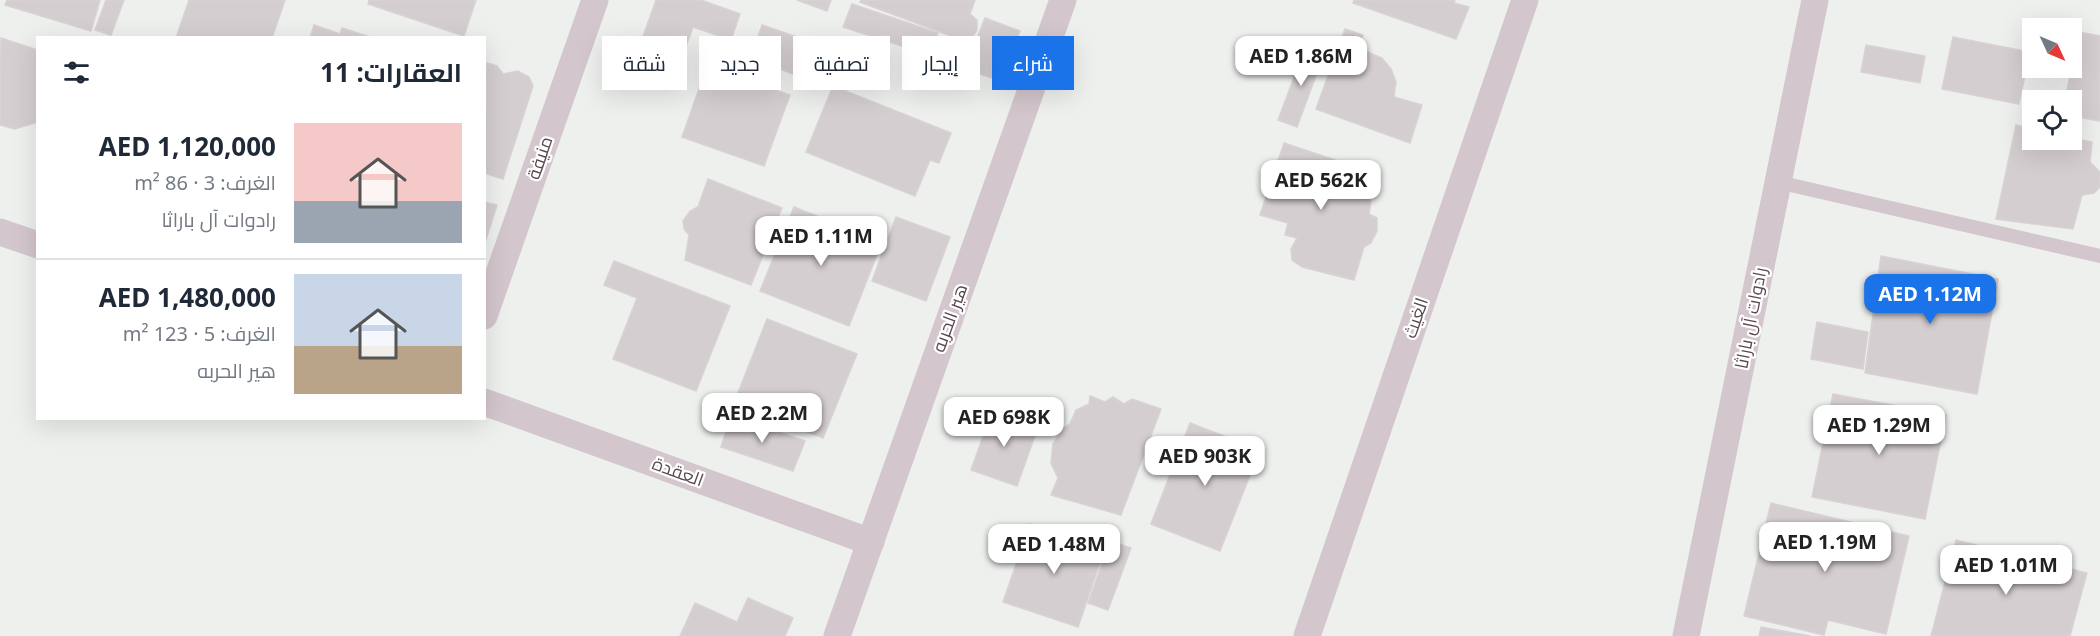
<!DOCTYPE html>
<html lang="ar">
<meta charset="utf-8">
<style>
:root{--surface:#fff;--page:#f6f6f7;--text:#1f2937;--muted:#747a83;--line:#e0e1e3;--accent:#1a73e8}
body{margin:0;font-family:"Noto Sans",Cairo,sans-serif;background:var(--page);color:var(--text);direction:rtl;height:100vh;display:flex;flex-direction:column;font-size:22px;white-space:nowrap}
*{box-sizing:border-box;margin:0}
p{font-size:20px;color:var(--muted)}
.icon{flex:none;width:33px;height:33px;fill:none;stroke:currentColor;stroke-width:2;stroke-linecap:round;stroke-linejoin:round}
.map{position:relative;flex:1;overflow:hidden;direction:ltr}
.drawer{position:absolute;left:36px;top:36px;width:450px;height:384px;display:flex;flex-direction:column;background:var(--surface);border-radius:0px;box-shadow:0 6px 24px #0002;direction:rtl}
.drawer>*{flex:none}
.hud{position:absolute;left:504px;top:36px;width:570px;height:54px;direction:rtl;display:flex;gap:12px}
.needle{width:39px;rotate:134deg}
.tools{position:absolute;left:2022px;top:18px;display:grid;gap:12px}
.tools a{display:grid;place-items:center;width:60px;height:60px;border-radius:0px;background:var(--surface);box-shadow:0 6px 24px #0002;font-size:30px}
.price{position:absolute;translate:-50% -51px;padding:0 14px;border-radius:12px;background:#fff;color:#222;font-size:20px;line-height:39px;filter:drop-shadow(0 2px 3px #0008)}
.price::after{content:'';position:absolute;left:50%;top:36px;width:18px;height:14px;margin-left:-9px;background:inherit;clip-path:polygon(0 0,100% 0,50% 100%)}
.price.on{background:var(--accent);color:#fff}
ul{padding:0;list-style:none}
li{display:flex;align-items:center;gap:18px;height:150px;padding:0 24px}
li+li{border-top:2px solid var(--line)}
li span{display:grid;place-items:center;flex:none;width:168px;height:120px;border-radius:0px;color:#555}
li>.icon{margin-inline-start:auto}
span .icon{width:72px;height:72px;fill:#fffc;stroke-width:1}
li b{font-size:26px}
h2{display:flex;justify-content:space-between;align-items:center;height:72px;padding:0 24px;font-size:26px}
.chip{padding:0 21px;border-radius:0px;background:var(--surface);box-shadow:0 6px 24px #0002;font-size:21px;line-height:54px}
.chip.on{background:var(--accent);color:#fff}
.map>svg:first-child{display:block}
</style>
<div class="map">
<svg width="2100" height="636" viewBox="0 0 2100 636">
<rect width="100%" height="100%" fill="#eef0ee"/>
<!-- building -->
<g fill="#d5ced0" stroke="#d9d2d4" stroke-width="1.5">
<path d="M7,0H100L91,31L5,5Z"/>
<path d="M106,0H124L111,35L95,30Z"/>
<path d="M189,0H285L272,38H176Z"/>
<path d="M369,0H476L464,36L368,4Z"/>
<path d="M656,0H701L740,14L731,40L693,27L675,77L634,62Z"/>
<path d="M797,0H831L827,11Z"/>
<path d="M861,0H975L970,14L977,20V30L972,38L964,41L860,2Z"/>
<path d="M1354,0H1455L1454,3L1469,7L1456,39L1353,3Z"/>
<path d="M852,4L938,33L930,55L843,27Z"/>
<path d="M985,18L1020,31L1010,55L1020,59L1010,84L965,69Z"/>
<path d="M314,25L340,34L342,28L370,37L310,38Z"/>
<path d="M762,25L829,48L817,83L751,58Z"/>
<path d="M1345,29L1363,35L1358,48L1382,58L1391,69L1396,82L1394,97L1422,105L1410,143L1316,109Z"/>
<path d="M2079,32L2100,36V121L2072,116V100H2065Z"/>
<path d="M1953,37L2030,52L2019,104L1942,89Z"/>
<path d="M1,38L38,50V122L15,129L0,125Z"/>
<path d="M1866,45L1925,56L1920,83L1861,72Z"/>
<path d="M1305,48L1324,54L1297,127L1278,120Z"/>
<path d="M487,63L497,66L503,74L518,71L529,77L533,86L503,179L484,173Z"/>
<path d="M707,66L790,95L764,166L682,137Z"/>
<path d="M833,86L951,133L939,163L930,160L915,196L806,152Z"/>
<path d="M2016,125L2032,129V140L2072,138L2092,142L2090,162L2100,172V187L2094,193L2082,195L2073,229L1996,219Z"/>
<path d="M1284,143L1359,168L1356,183L1366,191L1371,201L1369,214L1377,218V231L1371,243L1364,247L1354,280L1302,267L1292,260L1291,249L1297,238L1285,235L1288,223L1260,215Z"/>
<path d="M708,179L782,208L751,285L685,260L689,235L684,229L683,221L690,211L698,207Z"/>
<path d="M484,202L497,205L484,246Z"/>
<path d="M794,207L882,242L849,326L760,291Z"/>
<path d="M896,217L950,237L926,301L872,281Z"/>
<path d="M1881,256L1998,279L1977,394L1865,373Z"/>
<path d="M614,261L730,306L696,391L613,359L637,298L604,285Z"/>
<path d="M767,319L857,354L823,438L734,403Z"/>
<path d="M1817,322L1868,332L1863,369L1811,359Z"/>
<path d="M1833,394L1946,415L1925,519L1812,497Z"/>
<path d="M1090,396L1105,402L1113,397L1124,404L1132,399L1161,409L1121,515L1051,495L1058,478L1051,463L1053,444L1062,429L1070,424L1076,410L1089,404Z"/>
<path d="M993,408L1025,419L1022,428L1036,433L1017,486L971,470Z"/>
<path d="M731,416L805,441L793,471L721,447Z"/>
<path d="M1190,423L1260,450L1220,551L1151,524Z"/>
<path d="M1771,503L1909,536L1886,634L1828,620L1824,635L1744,616Z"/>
<path d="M1030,524L1105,548L1078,627L1003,602Z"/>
<path d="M1956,540L2087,573L2070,636H1931Z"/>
<path d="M1110,541L1131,548L1108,610L1088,603Z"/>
<path d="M748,598L793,618L785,636H680L695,603L737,622Z"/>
<path d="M1761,627L1810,636H1759Z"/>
</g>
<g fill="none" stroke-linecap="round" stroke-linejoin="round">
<!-- service -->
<path stroke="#d3c6cd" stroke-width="14" d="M1778,182L2100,256"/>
<!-- minor -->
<g stroke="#d3c6cd" stroke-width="27">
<path d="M0,232L38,245"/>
<path d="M484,316L595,0"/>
<path d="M484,402L871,542"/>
<path d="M837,636L1063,0"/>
<path d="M1307,636L1525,0"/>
<path d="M1686,636L1815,0"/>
</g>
</g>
<g text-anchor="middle" stroke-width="4.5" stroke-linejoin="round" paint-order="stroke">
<!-- street labels -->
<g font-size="18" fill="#594851" stroke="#fff">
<text transform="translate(540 158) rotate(-71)" y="6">منيفة</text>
<text transform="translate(950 318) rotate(-70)" y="6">هير الحربه</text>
<text transform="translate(1416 318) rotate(-71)" y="6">الغيث</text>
<text transform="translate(1751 318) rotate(-79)" y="6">رادوات آل باراثا</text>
<text transform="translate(678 472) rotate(20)" y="6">العقدة</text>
</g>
</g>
</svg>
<div class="tools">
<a><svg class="needle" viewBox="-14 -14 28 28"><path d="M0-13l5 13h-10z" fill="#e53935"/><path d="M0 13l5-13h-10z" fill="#747a83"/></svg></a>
<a><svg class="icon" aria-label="locate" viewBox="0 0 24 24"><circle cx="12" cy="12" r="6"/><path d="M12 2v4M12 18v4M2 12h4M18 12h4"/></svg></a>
</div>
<b class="price" style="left:1301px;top:87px">AED 1.86M</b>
<b class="price" style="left:1321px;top:211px">AED 562K</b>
<b class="price" style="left:821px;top:267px">AED 1.11M</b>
<b class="price on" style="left:1930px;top:325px">AED 1.12M</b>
<b class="price" style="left:762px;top:444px">AED 2.2M</b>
<b class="price" style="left:1004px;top:448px">AED 698K</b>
<b class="price" style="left:1879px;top:456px">AED 1.29M</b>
<b class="price" style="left:1205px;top:487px">AED 903K</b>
<b class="price" style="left:1825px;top:573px">AED 1.19M</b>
<b class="price" style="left:1054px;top:575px">AED 1.48M</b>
<b class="price" style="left:2006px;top:596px">AED 1.01M</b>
<div class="hud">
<a class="chip on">شراء</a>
<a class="chip">إيجار</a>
<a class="chip">تصفية</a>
<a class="chip">جديد</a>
<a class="chip">شقة</a>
</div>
<section class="drawer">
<h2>العقارات: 11<svg class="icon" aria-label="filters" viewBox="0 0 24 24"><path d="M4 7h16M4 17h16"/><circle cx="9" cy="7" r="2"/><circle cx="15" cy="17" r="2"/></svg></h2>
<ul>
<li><span style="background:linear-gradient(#f6c9c9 65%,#9aa5b1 0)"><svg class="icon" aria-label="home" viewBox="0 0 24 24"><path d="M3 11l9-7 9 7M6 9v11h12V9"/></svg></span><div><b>AED 1,120,000</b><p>الغرف: 3 · 86 m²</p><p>رادوات آل باراثا</p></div></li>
<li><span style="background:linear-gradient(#c9d6e8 60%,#b9a48a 0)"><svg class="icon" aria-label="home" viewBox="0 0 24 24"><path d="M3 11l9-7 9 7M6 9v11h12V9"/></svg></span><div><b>AED 1,480,000</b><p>الغرف: 5 · 123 m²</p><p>هير الحربه</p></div></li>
</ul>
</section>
</div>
